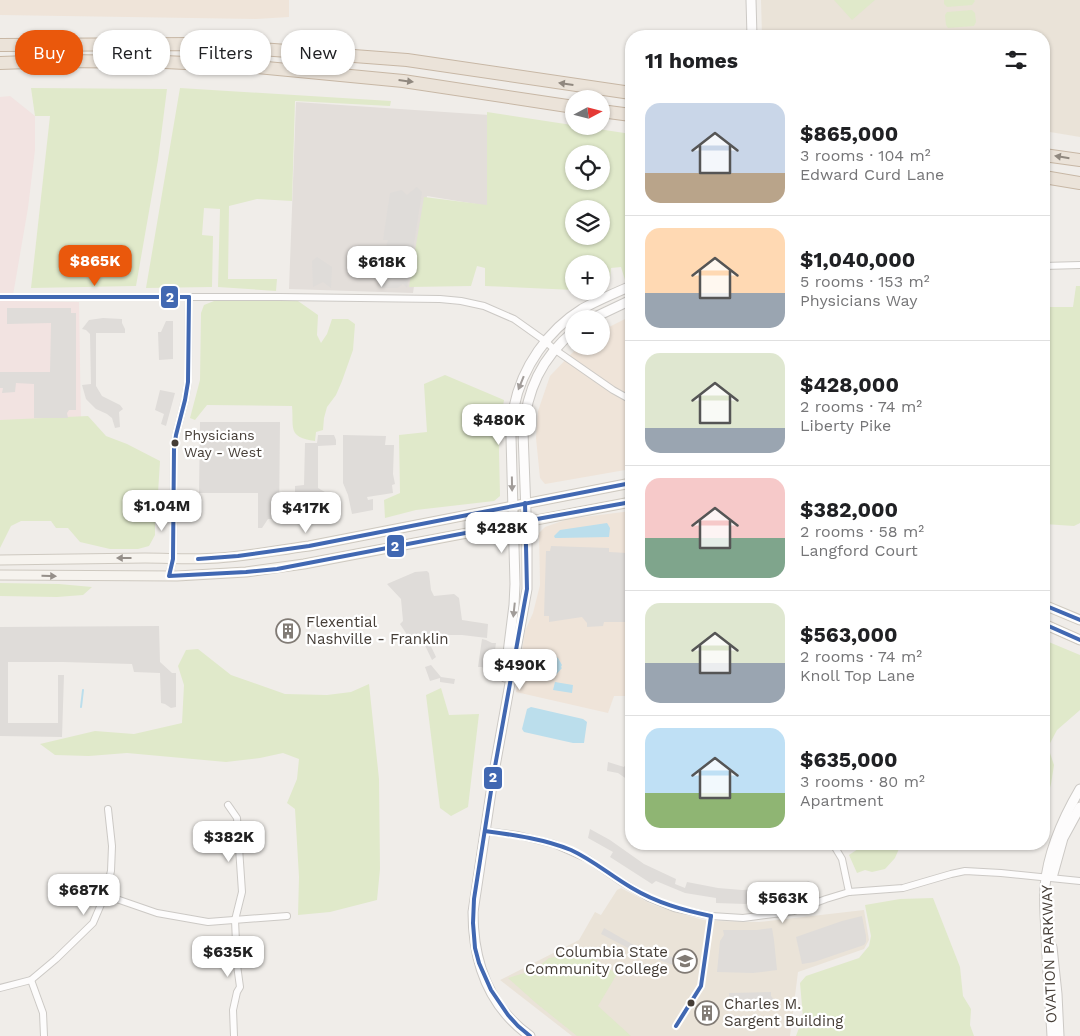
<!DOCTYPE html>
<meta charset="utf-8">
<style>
:root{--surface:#fff;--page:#f6f6f6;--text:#202124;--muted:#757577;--line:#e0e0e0;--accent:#ea580c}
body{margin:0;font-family:"Work Sans",sans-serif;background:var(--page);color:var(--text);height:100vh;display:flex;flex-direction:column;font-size:19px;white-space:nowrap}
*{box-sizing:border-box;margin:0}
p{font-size:16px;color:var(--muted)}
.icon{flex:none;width:28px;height:28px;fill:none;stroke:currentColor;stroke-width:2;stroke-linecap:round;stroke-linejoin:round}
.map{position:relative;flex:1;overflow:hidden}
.details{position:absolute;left:625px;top:30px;width:425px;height:820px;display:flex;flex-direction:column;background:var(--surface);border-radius:20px;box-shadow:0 1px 4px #0004}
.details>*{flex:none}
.top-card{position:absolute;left:15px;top:30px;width:475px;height:45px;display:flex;gap:10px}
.needle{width:32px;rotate:83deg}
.buttons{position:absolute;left:565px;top:90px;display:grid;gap:10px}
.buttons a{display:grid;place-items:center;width:45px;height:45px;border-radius:50%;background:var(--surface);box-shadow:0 1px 4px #0004;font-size:25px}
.price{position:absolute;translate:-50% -42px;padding:0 11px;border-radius:10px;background:#fff;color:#222;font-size:16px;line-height:32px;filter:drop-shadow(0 1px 2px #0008)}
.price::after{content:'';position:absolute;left:50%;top:30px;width:15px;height:11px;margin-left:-8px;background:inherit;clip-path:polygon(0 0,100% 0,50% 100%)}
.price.selected{background:var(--accent);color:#fff}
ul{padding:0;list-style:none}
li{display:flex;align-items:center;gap:15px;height:125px;padding:0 20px}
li+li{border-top:1px solid var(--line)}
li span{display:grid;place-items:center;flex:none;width:140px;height:100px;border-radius:15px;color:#555}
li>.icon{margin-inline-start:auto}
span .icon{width:60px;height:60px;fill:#fffc;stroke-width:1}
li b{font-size:21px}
h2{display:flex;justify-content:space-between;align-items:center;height:60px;padding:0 20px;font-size:21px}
.chip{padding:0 18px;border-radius:20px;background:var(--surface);box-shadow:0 1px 4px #0004;font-size:18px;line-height:45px}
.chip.selected{background:var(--accent);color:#fff}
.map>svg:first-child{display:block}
</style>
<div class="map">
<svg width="1080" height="1036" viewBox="0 0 1080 1036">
<rect width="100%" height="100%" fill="#f0ede9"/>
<!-- commercial -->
<g fill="#efe4d9">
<path d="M0,0H289V17L256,19L0,15Z"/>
<path d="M631,316V469L545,484L540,478L536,438L538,411L550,376L576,349L580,346H601V331Z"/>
<path d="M631,511V696H614L608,713L516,692L525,631L533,613L540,585L539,533L545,527L568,519Z"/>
</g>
<!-- industrial -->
<path fill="#e3deda" d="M296,102L489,115L488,206L427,196L413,293L289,289Z"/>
<!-- education -->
<g fill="#eae3d8">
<path d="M761,0H1080V137L1044,131V36H762Z"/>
<path d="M621,888L651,904L668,910L703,920L718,921L759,922L864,910L869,940L864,949L798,972L790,1036H572L500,980L579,940L595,912L601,915L617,890Z"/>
</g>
<!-- medical -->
<path fill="#f2e3e1" d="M10,96L35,116V150L28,208L12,301L79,302L81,423H0V97Z"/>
<!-- green -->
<g fill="#e0e9ca" fill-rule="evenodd">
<path d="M834,0H875L852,20Z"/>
<path d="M944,0H974L975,1L972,5L947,7L944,4Z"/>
<path d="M972,10L975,13L976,22L974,26L948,28L946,25L945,15L947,12Z"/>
<path d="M31,88L167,89L158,160L136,286L31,288L50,116H35Z"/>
<path d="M180,88L391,101L390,106L295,101L292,201L257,199L229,206L228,279H277L276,291L218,287L220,209L204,208L202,235L213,236L212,287L146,288Z"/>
<path d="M487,112L631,134V276L625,280L621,267L611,268L610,279L601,287V264H574V290L485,286V268L477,266L471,286L409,287L424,197L487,205ZM574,154H601V181H574ZM574,209H601V236H574Z"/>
<path d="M1076,286H1080V523L1074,526L1044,524V307H1073Z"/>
<path d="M214,301H298L318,315L317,335L321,343L327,334L332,319H348L355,324L353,350L342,381L336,395L327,407L324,418L323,430L316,432L315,441C287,437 294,428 292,406L207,405L195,420L190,418L200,380L201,313L204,305Z"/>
<path d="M445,375L504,400L500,423L499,452L500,496L494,501L416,510L385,518L384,500L400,493L399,435L427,432L424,384Z"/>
<path d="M88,416L106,436L127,444L160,461L158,493L155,512V535L149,546L138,549H110L80,542L68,528H56L51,521H21L11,526L0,548V420Z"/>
<path d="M0,583L59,584L92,587L83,595L57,597L0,596Z"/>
<path d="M1044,640L1080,655V710L1057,730L1048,747L1054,765L1051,784L1044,810Z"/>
<path d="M198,649L231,675L285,694L327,695L351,692L369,684L379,779L380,869L377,900L330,912L298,915L299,877L295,809L287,803L297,779L299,759L283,753L260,758L226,762L127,753L89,756L55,755L40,744L95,731L134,734L182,723L184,685L178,666L186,650Z"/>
<path d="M441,688L449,715L479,714L468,807L451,816L440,808L426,695Z"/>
<path d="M861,844H901L895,858L885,869L872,872L865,870L857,873L849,855L861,847Z"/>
<path d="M933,898L960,967L963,996L971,1009L970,1025L974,1036H796L803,1017L800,983L806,976L859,958L869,946L871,936L865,905L900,899Z"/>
<path d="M585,953L617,974L598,1006L631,1036H577L536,1003L508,978L534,970L549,958Z"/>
</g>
<!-- parking -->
<g fill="#dfdcd9">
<path d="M417,187L422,192L407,288L403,284L397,288H380L384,255L388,240H383L390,193L401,190L407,195Z"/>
<path d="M317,257L332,267L331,288L323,282L313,287L312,261Z"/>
<path d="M7,308H71V313H76V410H69L67,413L68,418H34V384L16,383L15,392L2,393L3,388H0V372H50L51,323L7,324Z"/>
<path d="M103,318L122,319V323L125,329V333H96V386L102,396L120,405L123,409L119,412L120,427L115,428L112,418L107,414L96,409L86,399L82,385L91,384L90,334L86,330L82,329L89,320Z"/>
<path d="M166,321H173V359L159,360L158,332H161Z"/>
<path d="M160,390L175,393L166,426L161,424L164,414L155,410Z"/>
<path d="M200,422H280L279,519H268L262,528H258V493H199Z"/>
<path d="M318,435H334L336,440V445L318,446V488L330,495L331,503L336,502L339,517L314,521L313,517L302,513H296L297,496L295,495V486L304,485L305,443H317Z"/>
<path d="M343,435L386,436L385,445H394L393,474L395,484L392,485L393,493L367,497L368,500L373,499V510L352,514L348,495L343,483Z"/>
<path d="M551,546L609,548V552L627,553V547L631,548V627H628V622H604L603,626L587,627V623L582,617L549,622V616H544L546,551H550Z"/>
<path d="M427,571L429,573L431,590L434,596L454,594L459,598L462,620L488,624L487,638L462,635H442L427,638L436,657L432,660L419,633L410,639L400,624L403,621L401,599L387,584L415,572Z"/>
<path d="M159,626L160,662L172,673H176V707L171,708L165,704L161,703L160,673L134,672L132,664L63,662H8V723H58V675H64L62,737L0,736V627Z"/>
<path d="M482,639L486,640L492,643H496L492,672L487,671L482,667H478Z"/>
<path d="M431,665L441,677L455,679L454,684L440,682V678L430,681L425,667Z"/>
<path d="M631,757V782L618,773L607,771L608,762L624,767Z"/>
<path d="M590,829L610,840L644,864L676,879L675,884L685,888L687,882L718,888L742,890L762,889L788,884L790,888L809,881L814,889L789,898L788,893L772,897L771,901L745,904L716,903V898L685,893L656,881L652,884L610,857L613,852L588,838Z"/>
<path d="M862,916L866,936V942L864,945L814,962L802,964L796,937L842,921Z"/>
<path d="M604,928L632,944L656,953L692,962L691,968L670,964L632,950L601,934Z"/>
<path d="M772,928L774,940L777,970L753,973L717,972L720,941L724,935L723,930H757Z"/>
<path d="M771,992V996L775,1001V1006L732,1009V1004H729V993Z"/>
</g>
<!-- water -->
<g fill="#bbdeec">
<path d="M607,523L610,528L609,537L559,538H555L554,536L560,530Z"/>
<path d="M551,654L558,658L562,665L561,667L562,668L553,678L539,665L548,655H549Z"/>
<path d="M555,682L573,685L572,693L553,690Z"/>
<path d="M531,707L583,719L587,722L584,743H573L524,732L522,729L527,709Z"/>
</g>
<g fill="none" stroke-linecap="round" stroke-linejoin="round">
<!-- stream -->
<path stroke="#bbdeec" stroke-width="2" d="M81,707L83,690"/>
<!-- minor casing -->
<g stroke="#ccc9c5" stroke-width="8">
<g id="minor">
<path d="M1044,266L1080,265"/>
<path d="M0,297H280L440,299L461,301L484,306L514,319L545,341L554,349L613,390L631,400"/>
<path d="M169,576L173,559L174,449L176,435L185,400L188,382L189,297"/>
<path d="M228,805L237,818L242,892L235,920L237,965L240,987L237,992L233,1010L234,1036"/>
<path d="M485,831L517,835L554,844L588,859L620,881L649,898L674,908L711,916L743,918L782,913L794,911L826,899L849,892L903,888L951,874L965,871L1001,873L1080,881"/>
<path d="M833,844L842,859L849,892"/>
<path d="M105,895L157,913L208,922L287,916"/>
<path d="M31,980L43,1013L44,1036"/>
<path d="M0,988L31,980L56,959L93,923L105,895L111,871L112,846L108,809"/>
</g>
</g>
<!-- tertiary casing -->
<g stroke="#ccc9c5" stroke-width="11">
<g id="tertiary">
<path d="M751,0L752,36"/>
<path d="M591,319L631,300"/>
<path d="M505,677L514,605L515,584L511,437C511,427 511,417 514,407C522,367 548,330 582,309C598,300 615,293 631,286"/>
<path d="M1053,874L1063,838L1080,807"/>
<path d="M1052,947L1057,994L1059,1036"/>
<path d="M530,1036C488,1006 473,961 473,912L494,772L527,589V539L523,432C527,390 541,358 574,331"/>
<path d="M1052,1036C1050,1001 1047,967 1046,932C1045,917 1044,901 1045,886C1048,852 1063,818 1080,789"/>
</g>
</g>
<!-- secondary casing -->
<g stroke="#cec9c0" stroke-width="11">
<g id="secondary">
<path d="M0,560C48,559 97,559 145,558C169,558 194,560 218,558C248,556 278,550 309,546L631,483"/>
<path d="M0,575L177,576L246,572L304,564L631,502"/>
<path d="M1044,605L1080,620"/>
<path d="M1044,624L1080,640"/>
</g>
</g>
<!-- motorway casing -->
<g stroke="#c7b7a5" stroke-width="14">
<g id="motorway">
<path d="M0,45L194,44L407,60L631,93"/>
<path d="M0,63L56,61L165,62L246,66L403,81L574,107"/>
<path d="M601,111L631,115"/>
<path d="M1044,155L1080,160"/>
<path d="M1044,177L1080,183"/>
</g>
</g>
<!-- minor -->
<use href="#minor" stroke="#fdfcfc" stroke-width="6"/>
<!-- tertiary -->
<use href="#tertiary" stroke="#fdfcfc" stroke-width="9"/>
<!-- secondary -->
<use href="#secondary" stroke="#f6f3ee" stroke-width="9"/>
<!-- motorway -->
<use href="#motorway" stroke="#ebe3d9" stroke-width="12"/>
<!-- bus-1 casing -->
<g stroke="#fff" stroke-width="8">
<g id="bus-1">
<path d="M0,297H189"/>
<path d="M189,297L188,382L185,400L176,435L174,449L173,559L169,576L246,572L277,569L513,524"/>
<path d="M525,503L527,589L494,772L474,899L473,923L475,948L479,963L491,990L508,1015L518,1026L530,1036"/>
<path d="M526,521L631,502"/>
<path d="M198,559L238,556L309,546L631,483"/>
<path d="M1044,605L1080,620"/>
<path d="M1044,624L1080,640"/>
<path d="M485,831C514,835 544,839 571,850C593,860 611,876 632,888C657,903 683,910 711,916"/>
<path d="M676,1026L701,986L711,916"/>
</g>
</g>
<!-- bus-1 -->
<use href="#bus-1" stroke="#4168b2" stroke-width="4"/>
</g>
<!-- one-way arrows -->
<defs><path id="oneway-solid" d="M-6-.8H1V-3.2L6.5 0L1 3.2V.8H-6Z" transform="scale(1.25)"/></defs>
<g fill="#90887f">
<use href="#oneway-solid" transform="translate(406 81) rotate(7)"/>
<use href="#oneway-solid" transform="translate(566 84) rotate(-172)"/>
<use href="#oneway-solid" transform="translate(1062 157) rotate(-171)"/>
</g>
<g fill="#a19c99">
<use href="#oneway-solid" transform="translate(521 383) rotate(112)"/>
<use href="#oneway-solid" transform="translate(512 484) rotate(89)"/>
<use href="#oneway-solid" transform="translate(514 610) rotate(96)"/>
</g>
<g fill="#958f89">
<use href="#oneway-solid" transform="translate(124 558) rotate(180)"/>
<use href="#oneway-solid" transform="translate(49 576) rotate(1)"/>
</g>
<!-- icons -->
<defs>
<g id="building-ring" transform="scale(1.25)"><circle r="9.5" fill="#fff" stroke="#817b75" stroke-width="1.5"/><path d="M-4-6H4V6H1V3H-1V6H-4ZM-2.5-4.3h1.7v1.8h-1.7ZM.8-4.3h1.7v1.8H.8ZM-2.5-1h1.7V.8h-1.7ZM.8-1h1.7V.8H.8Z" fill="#817b75"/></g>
<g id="university-ring" transform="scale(1.25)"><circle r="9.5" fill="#fff" stroke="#817b75" stroke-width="1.5"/><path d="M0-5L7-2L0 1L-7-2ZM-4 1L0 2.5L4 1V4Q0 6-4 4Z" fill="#817b75"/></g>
</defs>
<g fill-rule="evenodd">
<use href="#building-ring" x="288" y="631"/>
<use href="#university-ring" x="685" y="961"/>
<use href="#building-ring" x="707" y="1013"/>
</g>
<!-- markers -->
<g fill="#453d36" stroke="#fff" stroke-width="2">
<circle cx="175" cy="443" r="4.5"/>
<circle cx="691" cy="1003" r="4.5"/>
</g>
<g text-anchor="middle" stroke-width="4.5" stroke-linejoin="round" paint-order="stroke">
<!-- bus labels -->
<g font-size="14" fill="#453d36" stroke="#fff" text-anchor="start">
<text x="184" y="440">Physicians<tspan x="184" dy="17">Way - West</tspan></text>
</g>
<!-- poi labels -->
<g font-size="15" fill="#453d36" stroke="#fff" text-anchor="start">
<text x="306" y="627">Flexential<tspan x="306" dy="17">Nashville - Franklin</tspan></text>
<text x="668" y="957" text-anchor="end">Columbia State<tspan x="668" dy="17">Community College</tspan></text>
<text x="724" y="1009">Charles M.<tspan x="724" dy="17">Sargent Building</tspan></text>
</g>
<!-- street labels -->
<g font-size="15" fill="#453d36" stroke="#fff">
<text transform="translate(1049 954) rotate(-92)" y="5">OVATION PARKWAY</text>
</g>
</g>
<g stroke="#fff" stroke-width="2">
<rect x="160" y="285" width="19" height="24" rx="5" fill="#4168b2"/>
<rect x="386" y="534" width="19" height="24" rx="5" fill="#4168b2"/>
<rect x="483" y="766" width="20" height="24" rx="5" fill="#4168b2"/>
</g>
<g font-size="14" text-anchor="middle" font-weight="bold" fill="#fff">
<text x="170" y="302">2</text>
<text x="395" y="551">2</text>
<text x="493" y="782">2</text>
</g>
</svg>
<div class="buttons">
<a><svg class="needle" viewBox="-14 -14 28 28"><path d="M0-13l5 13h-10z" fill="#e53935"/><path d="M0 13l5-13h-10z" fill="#757577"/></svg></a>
<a><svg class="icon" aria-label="locate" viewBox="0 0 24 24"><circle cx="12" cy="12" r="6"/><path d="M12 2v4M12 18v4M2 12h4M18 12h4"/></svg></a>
<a><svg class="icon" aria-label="layers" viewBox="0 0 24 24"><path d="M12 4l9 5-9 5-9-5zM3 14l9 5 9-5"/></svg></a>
<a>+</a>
<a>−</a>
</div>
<b class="price selected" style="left:95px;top:287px">$865K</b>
<b class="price" style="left:382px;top:288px">$618K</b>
<b class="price" style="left:499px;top:446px">$480K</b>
<b class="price" style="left:162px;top:532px">$1.04M</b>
<b class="price" style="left:306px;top:534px">$417K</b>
<b class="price" style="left:502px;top:554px">$428K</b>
<b class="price" style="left:520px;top:691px">$490K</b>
<b class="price" style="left:229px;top:863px">$382K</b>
<b class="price" style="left:84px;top:916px">$687K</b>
<b class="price" style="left:783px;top:924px">$563K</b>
<b class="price" style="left:228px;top:978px">$635K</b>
<div class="top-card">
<a class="chip selected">Buy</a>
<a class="chip">Rent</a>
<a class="chip">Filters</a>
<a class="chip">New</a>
</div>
<section class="details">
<h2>11 homes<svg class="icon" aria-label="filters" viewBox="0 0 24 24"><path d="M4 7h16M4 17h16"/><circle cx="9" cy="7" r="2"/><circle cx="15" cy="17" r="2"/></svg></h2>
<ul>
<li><span style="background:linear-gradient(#c9d6e8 70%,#b9a48a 0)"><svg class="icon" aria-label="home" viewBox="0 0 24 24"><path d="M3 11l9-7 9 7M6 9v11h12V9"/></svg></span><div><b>$865,000</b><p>3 rooms · 104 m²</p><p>Edward Curd Lane</p></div></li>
<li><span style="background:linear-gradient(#ffd9b3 65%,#9aa5b1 0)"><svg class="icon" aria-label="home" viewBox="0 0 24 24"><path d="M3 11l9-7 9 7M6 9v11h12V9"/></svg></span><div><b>$1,040,000</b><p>5 rooms · 153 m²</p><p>Physicians Way</p></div></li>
<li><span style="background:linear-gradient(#dfe7d0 75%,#9aa5b1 0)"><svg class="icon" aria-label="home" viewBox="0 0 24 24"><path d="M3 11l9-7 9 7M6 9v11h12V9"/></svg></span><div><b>$428,000</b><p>2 rooms · 74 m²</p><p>Liberty Pike</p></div></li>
<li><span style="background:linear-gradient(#f6c9c9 60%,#7fa58c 0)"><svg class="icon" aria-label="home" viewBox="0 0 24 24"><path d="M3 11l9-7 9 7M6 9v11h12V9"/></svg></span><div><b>$382,000</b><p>2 rooms · 58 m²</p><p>Langford Court</p></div></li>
<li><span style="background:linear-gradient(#dfe7d0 60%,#9aa5b1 0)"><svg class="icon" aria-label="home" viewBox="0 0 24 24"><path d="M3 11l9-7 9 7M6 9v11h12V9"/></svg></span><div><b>$563,000</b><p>2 rooms · 74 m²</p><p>Knoll Top Lane</p></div></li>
<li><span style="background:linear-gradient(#bfe0f5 65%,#8fb573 0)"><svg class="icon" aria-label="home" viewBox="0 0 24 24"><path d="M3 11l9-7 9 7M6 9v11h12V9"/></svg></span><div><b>$635,000</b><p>3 rooms · 80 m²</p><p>Apartment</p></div></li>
</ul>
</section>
</div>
